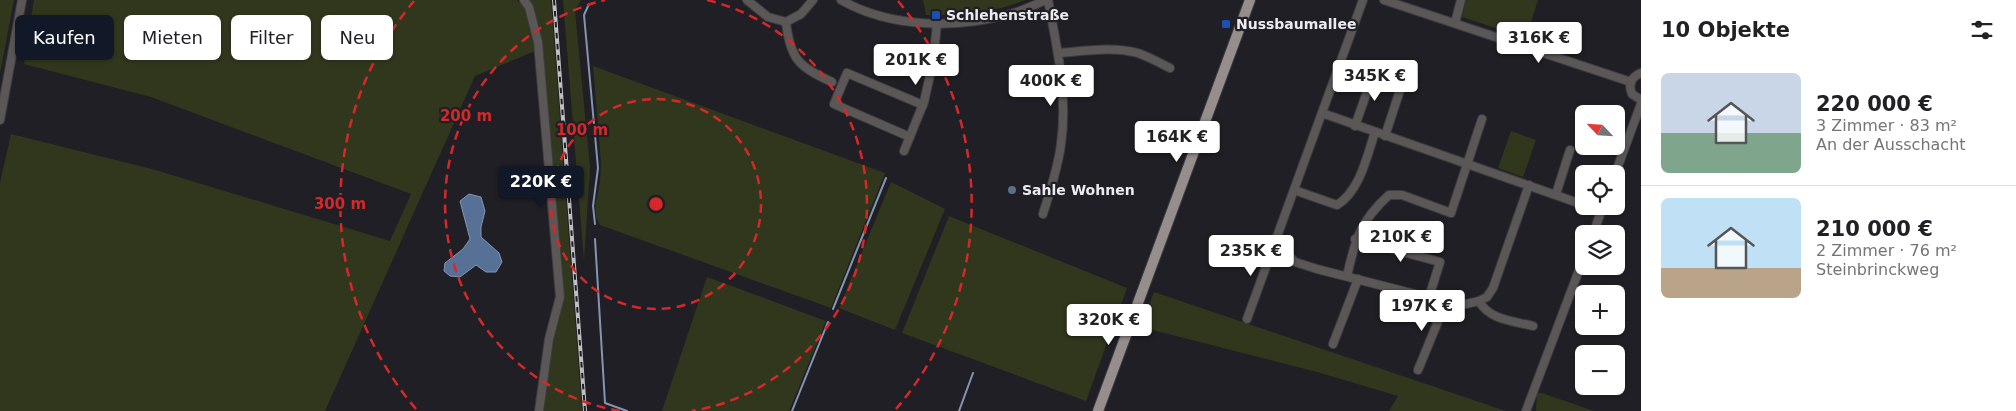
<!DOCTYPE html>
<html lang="de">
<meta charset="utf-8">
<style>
:root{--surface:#fff;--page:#f2f2f2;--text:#202124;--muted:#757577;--line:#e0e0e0;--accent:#111827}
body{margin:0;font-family:"DejaVu Sans",sans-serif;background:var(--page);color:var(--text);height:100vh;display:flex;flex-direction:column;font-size:19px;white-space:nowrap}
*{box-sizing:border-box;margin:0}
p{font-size:16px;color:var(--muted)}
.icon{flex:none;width:28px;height:28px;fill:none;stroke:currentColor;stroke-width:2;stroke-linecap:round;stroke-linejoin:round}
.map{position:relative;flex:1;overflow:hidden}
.details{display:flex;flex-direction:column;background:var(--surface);width:375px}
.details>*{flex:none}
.hud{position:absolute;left:15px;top:15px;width:475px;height:45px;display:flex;gap:10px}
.needle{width:32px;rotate:295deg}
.controls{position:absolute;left:1575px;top:105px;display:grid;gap:10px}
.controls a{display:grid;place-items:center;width:50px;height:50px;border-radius:8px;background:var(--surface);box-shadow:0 1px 4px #0004;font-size:25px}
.price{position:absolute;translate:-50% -42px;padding:0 11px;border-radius:5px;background:#fff;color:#222;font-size:16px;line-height:32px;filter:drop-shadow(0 1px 2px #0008)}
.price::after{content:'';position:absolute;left:50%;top:30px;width:15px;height:11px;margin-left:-8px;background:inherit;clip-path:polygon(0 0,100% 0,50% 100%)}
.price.current{background:var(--accent);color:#fff}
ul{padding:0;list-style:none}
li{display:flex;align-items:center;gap:15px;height:125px;padding:0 20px}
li+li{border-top:1px solid var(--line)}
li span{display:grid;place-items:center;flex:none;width:140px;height:100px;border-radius:8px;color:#555}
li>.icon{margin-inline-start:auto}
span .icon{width:60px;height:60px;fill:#fffc;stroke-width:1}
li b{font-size:21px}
h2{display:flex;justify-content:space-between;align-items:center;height:60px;padding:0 20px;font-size:21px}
.chip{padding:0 18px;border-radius:8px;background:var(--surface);box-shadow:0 1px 4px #0004;font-size:18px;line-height:45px}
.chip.current{background:var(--accent);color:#fff}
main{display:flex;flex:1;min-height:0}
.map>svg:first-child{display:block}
</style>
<main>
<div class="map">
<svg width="1641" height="411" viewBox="0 0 1641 411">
<rect width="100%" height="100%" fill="#201f25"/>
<!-- green -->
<g fill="#30371d">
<path d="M0,0H14L0,74Z"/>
<path d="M34,0H517L526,9L535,51L475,76L325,411H0V183L11,134L152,169L390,241L411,194L151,97L24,64Z"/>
<path d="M528,0H551L582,411H542L552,340L563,298L542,41L532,5Z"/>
<path d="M563,0H581L575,11L590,167L584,261Z"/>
<path d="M923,0H1025C993,13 960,16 926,15Z"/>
<path d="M1466,0H1538L1526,38L1462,17Z"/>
<path d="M593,66L885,173L831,308L600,225L596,217L595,206L600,182L601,163Z"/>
<path d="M1511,131L1536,140L1523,177L1498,168Z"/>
<path d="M891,182L945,209L895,330L839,308Z"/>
<path d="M949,216L1127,288L1086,401L902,333Z"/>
<path d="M707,277L826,321L789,411H662Z"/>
<path d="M1154,292L1506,411H1389L1398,396L1317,372L1141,327Z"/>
<path d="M1537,393H1542L1594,411H1536Z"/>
</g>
<!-- water -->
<path fill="#567096" stroke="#8395b1" d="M469,194L481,197L485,211L481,227V237L499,253L502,262L496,272H486L476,265L460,277L450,276L444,271L445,263L463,249L470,239L460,201Z"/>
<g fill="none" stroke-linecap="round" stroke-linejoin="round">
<!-- stream -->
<g stroke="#8395b1" stroke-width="2">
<path d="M589,4L584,15L598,168L593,206L595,224"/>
<path d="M595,239L605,403L627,411"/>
<path d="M833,309L886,178"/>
<path d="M792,411L828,322"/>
<path d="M959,411L973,373"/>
</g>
<!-- minor casing -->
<g stroke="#3d3c41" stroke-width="10">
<g id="minor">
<path d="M524,0L529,7L538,42L560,297L549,339L539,411"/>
<path d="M747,0L768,17L786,22"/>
<path d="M813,0L801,14L786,22C790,59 799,67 832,82"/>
<path d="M841,0C890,28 956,29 1010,14C1023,11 1034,5 1046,0"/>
<path d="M1384,0L1631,82"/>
<path d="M1455,23L1461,0"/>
<path d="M1059,53C1084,51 1113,46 1138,53C1149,57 1160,63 1170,68"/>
<path d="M1641,73C1631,77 1628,85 1632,94L1641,100"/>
<path d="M1322,113L1584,205"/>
<path d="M0,120L22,0"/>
<path d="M1355,126L1374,72"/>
<path d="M1385,136L1403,81"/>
<path d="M910,137L834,104L847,73L923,105"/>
<path d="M904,151L924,102L933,62L937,24"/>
<path d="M1615,174L1641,104"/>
<path d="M1294,190L1337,205C1360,191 1367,156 1375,132"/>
<path d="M1556,194L1570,150"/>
<path d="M1588,206L1601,211"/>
<path d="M1043,214C1050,191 1058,168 1061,144C1068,96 1057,47 1048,0"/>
<path d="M1593,234L1603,206"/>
<path d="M1355,239L1440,262L1429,297"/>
<path d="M1276,243L1295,262L1317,269L1446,302L1466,304L1479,301C1489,320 1514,321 1533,326"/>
<path d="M1347,276C1355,240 1360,221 1389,195H1402L1451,213L1482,119"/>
<path d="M1479,301L1487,297L1493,288L1529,185"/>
<path d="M1247,319L1363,0"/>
<path d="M1333,344L1358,279"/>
<path d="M1418,370L1446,302"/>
<path d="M1526,411L1584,257"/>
</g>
</g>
<!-- major casing -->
<g stroke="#3d3c41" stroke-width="12">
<path id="major" d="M1098,411L1250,0"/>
</g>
<!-- minor -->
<use href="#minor" stroke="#5b5756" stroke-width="8"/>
<!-- major -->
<use href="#major" stroke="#958e8c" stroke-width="10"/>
<!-- rail casing -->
<g stroke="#bfbec2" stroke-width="4">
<path id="rail" d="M554,0L585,411"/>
</g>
<!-- rail -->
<use href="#rail" stroke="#201f25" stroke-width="2" stroke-dasharray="5.5" stroke-linecap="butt"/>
</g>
<!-- distance rings -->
<g fill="none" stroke="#d62828" stroke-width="2.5" stroke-dasharray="9 6">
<circle cx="656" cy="204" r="105"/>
<path d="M620 411A210 210 0 0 1 605 0M707 0A210 210 0 0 1 692 411"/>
<path d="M416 409A316 316 0 0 1 414 1M898 1A316 316 0 0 1 896 409"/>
</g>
<!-- markers -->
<g fill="#1a4fb4" stroke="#201f25" stroke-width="2">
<rect x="931" y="10" width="10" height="10" rx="2.5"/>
<rect x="1221" y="19" width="10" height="10" rx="2.5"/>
</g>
<circle fill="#5c6f8a" stroke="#201f25" stroke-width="2" cx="1012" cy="190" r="5"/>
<g text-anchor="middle" stroke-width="4.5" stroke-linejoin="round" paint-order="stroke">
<!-- poi labels -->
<g font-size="14" font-weight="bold" fill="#ecebef" stroke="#201f25" text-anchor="start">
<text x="946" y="20">Schlehenstraße</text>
<text x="1236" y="29">Nussbaumallee</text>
<text x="1022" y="195">Sahle Wohnen</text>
</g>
</g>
<circle cx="656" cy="204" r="8" fill="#d62828" stroke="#201f25" stroke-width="2.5"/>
<g font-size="15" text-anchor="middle" font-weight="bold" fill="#d62828" stroke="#201f25" stroke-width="4.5" stroke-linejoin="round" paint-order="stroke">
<text x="466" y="121">200 m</text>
<text x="582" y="135">100 m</text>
<text x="340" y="209">300 m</text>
</g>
</svg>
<div class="controls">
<a><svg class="needle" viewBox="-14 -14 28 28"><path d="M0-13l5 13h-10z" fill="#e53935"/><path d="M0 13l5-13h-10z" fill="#757577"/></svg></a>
<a><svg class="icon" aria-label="locate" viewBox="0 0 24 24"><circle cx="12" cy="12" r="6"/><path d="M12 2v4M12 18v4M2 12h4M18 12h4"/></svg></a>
<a><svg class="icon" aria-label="layers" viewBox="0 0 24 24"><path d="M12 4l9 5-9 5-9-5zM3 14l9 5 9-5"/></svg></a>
<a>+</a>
<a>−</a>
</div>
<b class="price" style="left:1539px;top:64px">316K €</b>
<b class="price" style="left:916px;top:86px">201K €</b>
<b class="price" style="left:1375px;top:102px">345K €</b>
<b class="price" style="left:1051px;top:107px">400K €</b>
<b class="price" style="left:1177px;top:163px">164K €</b>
<b class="price current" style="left:541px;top:208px">220K €</b>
<b class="price" style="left:1401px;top:263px">210K €</b>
<b class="price" style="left:1251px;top:277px">235K €</b>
<b class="price" style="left:1422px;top:332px">197K €</b>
<b class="price" style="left:1109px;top:346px">320K €</b>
<div class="hud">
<a class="chip current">Kaufen</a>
<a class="chip">Mieten</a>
<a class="chip">Filter</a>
<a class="chip">Neu</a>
</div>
</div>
<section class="details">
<h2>10 Objekte<svg class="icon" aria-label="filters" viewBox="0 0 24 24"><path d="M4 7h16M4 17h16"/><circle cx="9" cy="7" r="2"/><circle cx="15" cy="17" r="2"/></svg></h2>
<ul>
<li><span style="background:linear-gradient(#c9d6e8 60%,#7fa58c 0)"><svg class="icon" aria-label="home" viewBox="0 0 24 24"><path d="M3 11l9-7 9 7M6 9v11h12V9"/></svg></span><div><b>220 000 €</b><p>3 Zimmer · 83 m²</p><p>An der Ausschacht</p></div></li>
<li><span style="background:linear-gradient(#bfe0f5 70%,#b9a48a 0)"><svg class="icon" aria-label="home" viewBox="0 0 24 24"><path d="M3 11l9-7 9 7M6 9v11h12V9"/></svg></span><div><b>210 000 €</b><p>2 Zimmer · 76 m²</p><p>Steinbrinckweg</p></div></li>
</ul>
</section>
</main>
